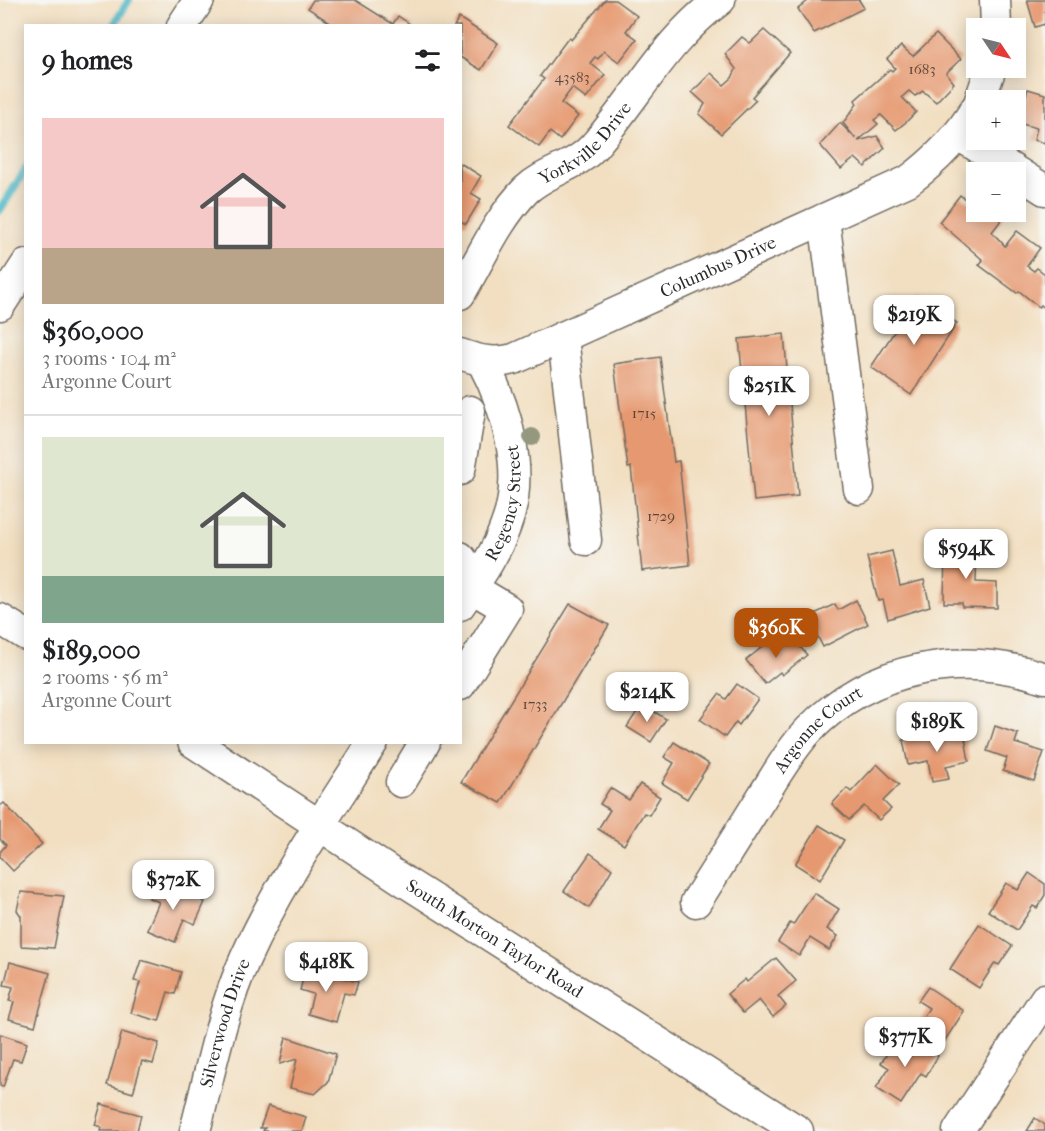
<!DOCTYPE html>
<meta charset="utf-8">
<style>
:root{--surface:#fff;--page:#f2f2f2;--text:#202124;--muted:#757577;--line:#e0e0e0;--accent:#b45309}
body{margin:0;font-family:"IM FELL French Canon",serif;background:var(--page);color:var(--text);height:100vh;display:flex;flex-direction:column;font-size:22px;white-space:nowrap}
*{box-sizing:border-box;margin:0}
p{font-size:20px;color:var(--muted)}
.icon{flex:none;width:33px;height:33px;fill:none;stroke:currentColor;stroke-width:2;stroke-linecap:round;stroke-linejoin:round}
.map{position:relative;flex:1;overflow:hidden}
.side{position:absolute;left:24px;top:24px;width:438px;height:720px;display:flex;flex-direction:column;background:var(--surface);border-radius:0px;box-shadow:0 3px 15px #0003}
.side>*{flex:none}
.needle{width:39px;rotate:125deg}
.fabs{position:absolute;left:966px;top:18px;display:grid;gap:12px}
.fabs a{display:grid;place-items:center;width:60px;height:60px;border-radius:0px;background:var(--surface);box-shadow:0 3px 15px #0003;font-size:30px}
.price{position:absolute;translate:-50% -51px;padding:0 14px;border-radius:12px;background:#fff;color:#222;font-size:20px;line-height:39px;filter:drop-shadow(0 2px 3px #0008)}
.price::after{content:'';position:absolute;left:50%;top:36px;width:18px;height:14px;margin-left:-9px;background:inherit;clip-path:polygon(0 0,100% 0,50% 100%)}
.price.current{background:var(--accent);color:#fff}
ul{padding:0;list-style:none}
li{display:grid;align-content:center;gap:12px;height:318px;padding:0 18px}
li+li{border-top:2px solid var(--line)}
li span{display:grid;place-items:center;height:186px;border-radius:0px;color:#555}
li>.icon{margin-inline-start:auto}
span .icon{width:108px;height:108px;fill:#fffc;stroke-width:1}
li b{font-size:26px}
h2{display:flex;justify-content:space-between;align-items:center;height:72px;padding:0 18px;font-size:26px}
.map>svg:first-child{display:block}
</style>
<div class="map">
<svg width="1045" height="1131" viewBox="0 0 1045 1131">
<rect width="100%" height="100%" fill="#f6f6f2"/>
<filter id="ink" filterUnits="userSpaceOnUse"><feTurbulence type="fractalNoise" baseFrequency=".0167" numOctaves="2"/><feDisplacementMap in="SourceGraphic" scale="12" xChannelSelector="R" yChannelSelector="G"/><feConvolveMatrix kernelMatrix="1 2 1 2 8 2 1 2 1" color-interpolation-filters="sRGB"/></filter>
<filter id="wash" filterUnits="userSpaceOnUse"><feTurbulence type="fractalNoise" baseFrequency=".008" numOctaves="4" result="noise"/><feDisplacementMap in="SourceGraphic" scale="24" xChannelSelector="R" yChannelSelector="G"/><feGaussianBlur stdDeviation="1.35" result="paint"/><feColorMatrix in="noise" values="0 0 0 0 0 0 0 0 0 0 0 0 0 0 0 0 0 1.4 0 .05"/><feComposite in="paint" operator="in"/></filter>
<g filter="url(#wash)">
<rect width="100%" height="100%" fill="#f2dfc1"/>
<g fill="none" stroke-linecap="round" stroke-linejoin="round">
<!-- stream -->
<g stroke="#49b5c5" stroke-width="8">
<path d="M113,26L129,0"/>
<path d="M0,210L26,169"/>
</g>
</g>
<g id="blocks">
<!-- building -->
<g fill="#e6996f">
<path d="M313,0H355L393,24L398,16L413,26H335L308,8Z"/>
<path d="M605,0H615L637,16L626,31L637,39L619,62L604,51L598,59L595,57L590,63L605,75L586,99L572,88L561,103L578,116L560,140L550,132L539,147L509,125L544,79L540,76L569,37L571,40Z"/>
<path d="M809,0H859L864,8L814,33L798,9Z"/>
<path d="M1027,0H1045V24L1035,27Z"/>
<path d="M459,18L498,43L481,70L460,57V26H454Z"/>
<path d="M764,30L790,53L752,97L756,100L721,134L699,114L705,104L692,92L711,73L724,85L732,78L736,69L725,54L742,37L750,43Z"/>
<path d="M936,34L961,59L946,73L954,83L936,102L923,91L915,96L909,91L902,97L916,112L906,122L896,130L881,115L874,120L878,124L858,141L877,136L885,148L865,167L855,158L841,169L820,145L840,123L856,139L843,123L857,104L855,100L890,69L892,71L895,68L887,59L901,46L913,56Z"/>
<path d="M1028,89L1045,94V143L1034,140L1037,128L1018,123Z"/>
<path d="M460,163L481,176L471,193L481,199L466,224L460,221Z"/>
<path d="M960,195L975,207L976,205V212H1001L1005,215L992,232L1005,246L1017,231L1040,248L1027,266L1034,271L1037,268L1045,274V308L1041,305L1039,307L1019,291L1017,293L979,265L983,260L939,222Z"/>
<path d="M917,297L957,323L911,395L871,367Z"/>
<path d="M784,334L798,496L754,501L739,339Z"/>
<path d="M660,357L674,462L679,461L690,565L642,571L631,467L628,468L614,364Z"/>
<path d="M945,547H977L976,582L997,583V608L962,607V603H944Z"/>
<path d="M892,551L900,586L924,580L930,606L888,619L883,600L878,601L867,557Z"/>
<path d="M856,600L868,624L823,647L808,617L835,604L838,610Z"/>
<path d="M570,604L609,625L501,803L461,782Z"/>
<path d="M790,635L807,655L782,675L780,672L765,684L746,660L770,641L775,648Z"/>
<path d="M737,684L758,699L739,725L736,722L725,737L700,719L719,694L726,699Z"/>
<path d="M642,704L666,719L651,742L627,727Z"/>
<path d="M995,726L1018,734L1015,743L1044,752L1034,781L1003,771L1007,758L987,751Z"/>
<path d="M964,732L969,761L946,766L949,779L932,782L928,761L908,765L903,740L925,736L926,739Z"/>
<path d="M674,742L709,764L687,799L662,783L674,763L664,757Z"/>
<path d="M877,764L899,785L883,801L891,809L879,820L864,806L849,820L832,804L847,788L851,792Z"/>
<path d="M640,784L660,797L649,815L644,813L624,845L598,829L610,810L600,804L610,788L629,800Z"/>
<path d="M4,803L42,844L13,871L0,857V852L6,845L0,839V806Z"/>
<path d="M819,825L844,840L820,880L795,864Z"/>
<path d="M590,853L612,869L589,908L564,891Z"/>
<path d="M1029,873L1045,884V895L1037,908L1033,906L1017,930L988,911L1006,883L1018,890Z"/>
<path d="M155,881L205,902L195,924L184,919L175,942L147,930L159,902L149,898Z"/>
<path d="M21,892L64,896L54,948L21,946V916L17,910Z"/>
<path d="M814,893L839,909L827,929L838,936L829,950L810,938L799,956L778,942L790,923L793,925Z"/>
<path d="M979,924L1012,946L999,965L995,963L979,988L950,969Z"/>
<path d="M776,958L796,981L778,996L786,1006L773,1017L759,1000L743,1013L727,994L745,979L747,982Z"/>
<path d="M141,960L181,972L175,994L168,992L159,1021L131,1013L140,982L134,981Z"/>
<path d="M10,962L50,973L35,1026L9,1019L14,1002L9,1001L13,987L4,985Z"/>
<path d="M306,968L358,982L354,995L344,993L336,1022L308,1014L313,994L300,990Z"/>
<path d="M928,987L964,1011L942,1045L916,1028L929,1008L918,1001Z"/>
<path d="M901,1031L938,1056L926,1076L921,1073L901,1104L876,1088L889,1068L881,1063L890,1049L905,1059L910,1052L894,1042Z"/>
<path d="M122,1032L159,1043L153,1064L142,1061L133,1093L107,1085Z"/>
<path d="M0,1034L27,1043L21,1061L13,1059L3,1087L0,1086Z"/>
<path d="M286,1037L336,1054L328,1082L315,1094L290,1088L297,1059L280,1064Z"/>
<path d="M101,1104L141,1115L137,1131H100L101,1127L95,1125Z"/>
<path d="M268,1106L306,1117L302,1131H263L265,1128H260Z"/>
<path d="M1035,1118L1045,1125V1131H1027Z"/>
</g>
</g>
</g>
<g filter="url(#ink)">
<use href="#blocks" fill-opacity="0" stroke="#716a60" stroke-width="1.5"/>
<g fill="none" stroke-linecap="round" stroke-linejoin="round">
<!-- minor casing -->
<g stroke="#716a60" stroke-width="33">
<g id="minor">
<path d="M995,0L996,28"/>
<path d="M182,26L199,0"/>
<path d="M980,100L991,68"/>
<path d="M959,135L1045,190"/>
<path d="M824,219L859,489"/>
<path id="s1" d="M460,294C480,260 498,218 526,190C546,171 577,167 595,145C637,97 667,38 720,0"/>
<path d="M0,305L26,265"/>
<path d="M563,337L586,540"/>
<path id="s2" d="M460,354C480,361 494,364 514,359L908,181C937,160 958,138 976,108"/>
<path d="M460,470L470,411"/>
<path d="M460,557L477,580"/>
<path id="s3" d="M460,605C477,580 496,554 506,525C526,473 507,408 482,361"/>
<path d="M0,619L26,635"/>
<path d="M460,685L507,609L472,588"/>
<path id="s4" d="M193,742L407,883L798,1131"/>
<path d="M401,782L425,742"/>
<path id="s5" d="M696,902C718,867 740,832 762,797C777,774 790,750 809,730C871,666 962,650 1045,678"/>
<path id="s6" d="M195,1131C210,1074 221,1013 245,959C279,883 328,813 373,742"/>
<path d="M958,1131L1045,999"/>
</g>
</g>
<!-- minor -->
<use href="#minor" stroke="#fff" stroke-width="30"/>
</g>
<!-- trees -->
<circle fill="#93987f" cx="532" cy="437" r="9"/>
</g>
<g text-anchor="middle" stroke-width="6" stroke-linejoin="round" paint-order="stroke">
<!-- number labels -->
<g font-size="15" fill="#5a463c">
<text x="922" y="74">1683</text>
<text x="572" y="82">43583</text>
<text x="644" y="418">1715</text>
<text x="661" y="521">1729</text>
<text x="535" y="709">1733</text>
</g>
<!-- street labels -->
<g font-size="18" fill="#2b2b2b" stroke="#f6f6f2">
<text dy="6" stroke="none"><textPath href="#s1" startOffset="200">Yorkville Drive</textPath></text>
<text dy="6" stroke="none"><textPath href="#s2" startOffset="279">Columbus Drive</textPath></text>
<text dy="6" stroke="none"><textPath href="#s3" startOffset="114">Regency Street</textPath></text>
<text dy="6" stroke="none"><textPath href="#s5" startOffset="213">Argonne Court</textPath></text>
<text dy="6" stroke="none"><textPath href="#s4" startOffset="360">South Morton Taylor Road</textPath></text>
<text dy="6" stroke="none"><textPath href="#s6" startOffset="112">Silverwood Drive</textPath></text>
</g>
</g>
</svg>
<div class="fabs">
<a><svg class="needle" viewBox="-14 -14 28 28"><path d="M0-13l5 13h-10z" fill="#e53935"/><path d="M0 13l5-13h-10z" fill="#757577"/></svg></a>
<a>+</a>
<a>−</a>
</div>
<b class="price" style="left:914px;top:346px">$219K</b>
<b class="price" style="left:769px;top:417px">$251K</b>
<b class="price" style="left:966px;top:580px">$594K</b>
<b class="price current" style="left:776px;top:659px">$360K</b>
<b class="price" style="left:647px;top:723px">$214K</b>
<b class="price" style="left:937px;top:753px">$189K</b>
<b class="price" style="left:173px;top:911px">$372K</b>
<b class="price" style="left:326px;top:993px">$418K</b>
<b class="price" style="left:905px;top:1068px">$377K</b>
<section class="side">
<h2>9 homes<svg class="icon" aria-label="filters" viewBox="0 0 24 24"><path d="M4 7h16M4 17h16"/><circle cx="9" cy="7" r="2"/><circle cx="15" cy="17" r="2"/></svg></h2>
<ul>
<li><span style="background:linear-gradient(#f6c9c9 70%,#b9a48a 0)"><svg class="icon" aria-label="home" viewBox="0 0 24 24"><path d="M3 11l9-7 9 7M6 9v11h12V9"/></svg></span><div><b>$360,000</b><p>3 rooms · 104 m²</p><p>Argonne Court</p></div></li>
<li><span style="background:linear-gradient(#dfe7d0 75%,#7fa58c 0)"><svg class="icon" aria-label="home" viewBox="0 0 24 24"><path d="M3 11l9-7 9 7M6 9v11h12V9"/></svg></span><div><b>$189,000</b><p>2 rooms · 56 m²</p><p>Argonne Court</p></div></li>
</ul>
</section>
</div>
